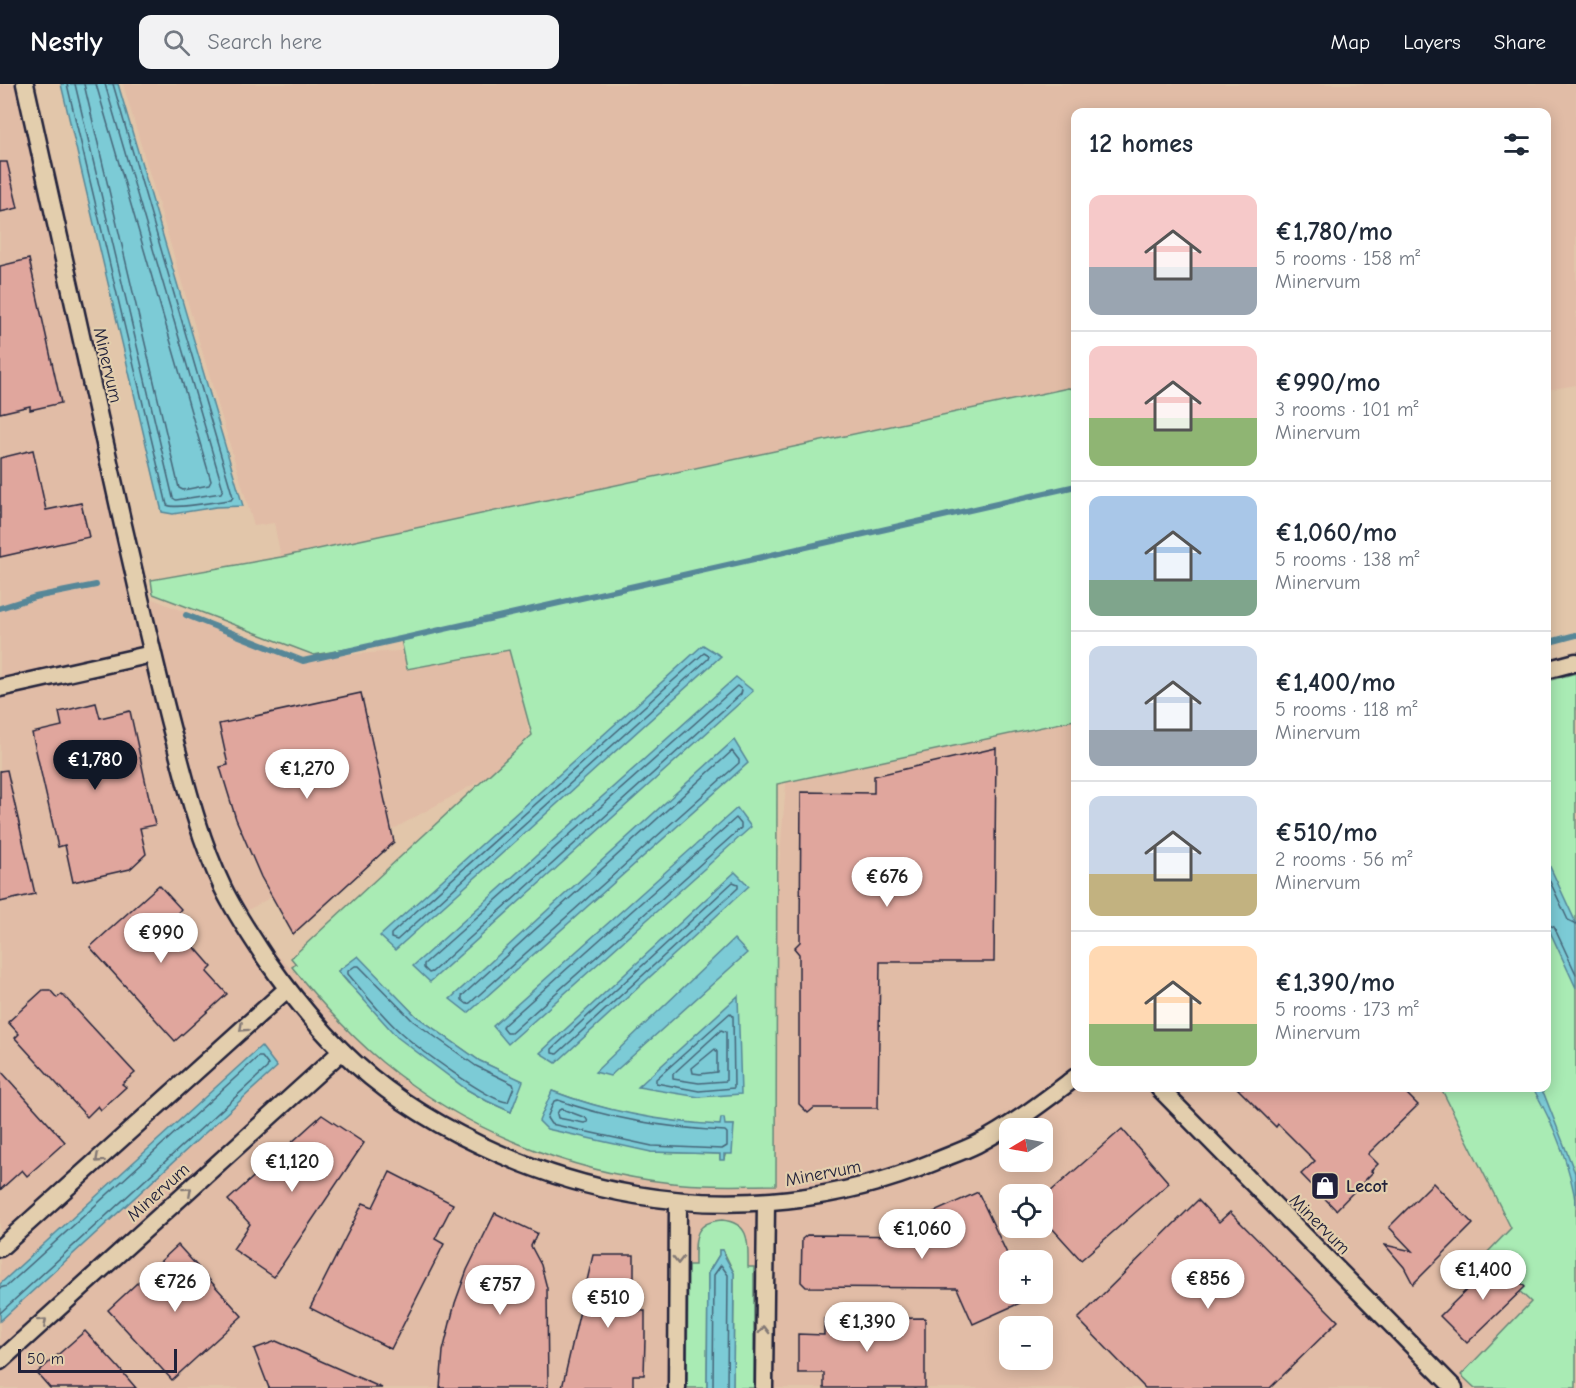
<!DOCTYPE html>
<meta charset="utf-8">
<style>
:root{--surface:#fff;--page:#f2f2f3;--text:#1f2937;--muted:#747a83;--line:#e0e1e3;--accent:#111827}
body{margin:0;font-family:"Comic Neue",sans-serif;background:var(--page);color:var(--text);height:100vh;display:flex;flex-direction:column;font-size:22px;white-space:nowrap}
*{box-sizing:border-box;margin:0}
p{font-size:20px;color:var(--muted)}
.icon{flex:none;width:33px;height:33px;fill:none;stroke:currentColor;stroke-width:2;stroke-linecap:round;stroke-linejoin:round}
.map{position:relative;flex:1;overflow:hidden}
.side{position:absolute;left:1071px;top:24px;width:480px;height:984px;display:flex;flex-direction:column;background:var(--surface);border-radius:12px;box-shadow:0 3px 15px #0003}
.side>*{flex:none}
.needle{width:39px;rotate:260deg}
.controls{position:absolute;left:999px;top:1034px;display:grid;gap:12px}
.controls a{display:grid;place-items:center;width:54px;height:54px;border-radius:12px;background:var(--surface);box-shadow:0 3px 15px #0003;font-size:30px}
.scale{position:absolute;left:18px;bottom:15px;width:159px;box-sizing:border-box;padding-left:6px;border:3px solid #22223b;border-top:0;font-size:16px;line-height:21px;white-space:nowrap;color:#22223b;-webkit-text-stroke:4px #e3cead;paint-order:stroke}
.price{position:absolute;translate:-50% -51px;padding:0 14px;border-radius:21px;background:#fff;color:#222;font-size:20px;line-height:39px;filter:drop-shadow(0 2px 3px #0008)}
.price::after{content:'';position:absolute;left:50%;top:36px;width:18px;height:14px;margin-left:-9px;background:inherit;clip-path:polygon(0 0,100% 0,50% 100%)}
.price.active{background:var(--accent);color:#fff}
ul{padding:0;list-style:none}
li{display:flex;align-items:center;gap:18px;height:150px;padding:0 18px}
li+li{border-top:2px solid var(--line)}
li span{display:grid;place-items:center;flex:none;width:168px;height:120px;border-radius:12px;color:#555}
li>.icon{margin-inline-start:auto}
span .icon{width:72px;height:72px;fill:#fffc;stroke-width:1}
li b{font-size:26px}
h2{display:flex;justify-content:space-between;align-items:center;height:72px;padding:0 18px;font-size:26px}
header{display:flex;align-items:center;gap:36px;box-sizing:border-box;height:84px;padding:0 30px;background:var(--accent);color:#fff}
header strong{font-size:28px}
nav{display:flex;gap:33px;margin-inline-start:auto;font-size:21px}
.search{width:420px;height:54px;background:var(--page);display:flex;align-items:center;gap:15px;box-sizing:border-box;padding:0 21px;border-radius:12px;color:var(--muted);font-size:22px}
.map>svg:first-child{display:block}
</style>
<header>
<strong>Nestly</strong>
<div class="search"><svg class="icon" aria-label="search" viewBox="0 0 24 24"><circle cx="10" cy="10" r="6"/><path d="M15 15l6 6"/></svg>Search here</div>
<nav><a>Map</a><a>Layers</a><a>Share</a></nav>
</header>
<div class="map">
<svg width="1576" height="1304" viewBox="0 0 1576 1304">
<rect width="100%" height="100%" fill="#e2c6aa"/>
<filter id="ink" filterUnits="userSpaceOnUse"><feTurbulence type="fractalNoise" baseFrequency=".0167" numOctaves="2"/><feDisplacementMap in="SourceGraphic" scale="12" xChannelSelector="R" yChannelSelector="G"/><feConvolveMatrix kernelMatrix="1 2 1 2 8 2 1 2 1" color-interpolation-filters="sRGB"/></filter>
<g filter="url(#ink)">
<!-- built -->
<g fill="#e1bca6" fill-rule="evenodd">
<path d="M0,0H29L145,512L300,574L513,559L532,668L237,832L411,1002L535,1092L751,1099L787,690L1075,625L1076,1004H1442L1576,1040V1304H0ZM1010,1044H1042V1077H1010ZM1010,1110H1042V1143H1010ZM1010,1176H1042V1209H1010ZM1010,1242H1042V1275H1010Z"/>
<path d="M123,0H1576V301L1547,306L1546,28H1076L1075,305L1068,304L281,473L274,439L254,442Z"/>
</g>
<!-- green -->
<g fill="#a9ebb4" stroke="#668678" stroke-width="1.5" fill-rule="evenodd">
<path d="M1068,304L1075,305V636L777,700L776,1101C742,1101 706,1103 672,1099C568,1088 463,1045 382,978C349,950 319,917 292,883L296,880L291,874L532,651L509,566L407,585L401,555L314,571L153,510L151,496L281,473ZM358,873L416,932L480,977L522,997L511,1028L487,1017L466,1005L348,899L338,887ZM552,1007C610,1029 671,1042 734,1041L724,1075H720V1070L651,1068Z"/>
<path d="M1576,589V1304H1475L1461,1291L1531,1218L1483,1173L1511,1144L1441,1004H1546L1547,597Z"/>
<path d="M722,1136C751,1139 748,1159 748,1183H754V1304H733L734,1189L723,1166H719V1171L708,1189L707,1304H687L688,1181H695C695,1157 692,1138 722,1136Z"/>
</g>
<!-- water -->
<g fill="#7bcbd6" stroke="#578798" stroke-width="1.5">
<path d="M61,0H118L243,422L216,423L173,430L162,428Z"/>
<path d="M703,561L721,572L395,866L380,852Z"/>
<path d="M736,593L753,607L430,898L413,882Z"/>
<path d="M734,656L748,679L468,929L450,915Z"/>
<path d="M737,724L751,743L508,960L493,942Z"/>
<path d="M1546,774L1576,839V904L1547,841Z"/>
<path d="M735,788L749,802L556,979L540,969Z"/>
<path d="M734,855L747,869L610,992L595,988Z"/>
<path d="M358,872L416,932L480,977L523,997L511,1028L487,1017L466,1005L397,953L338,887Z"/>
<path d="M738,912L741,1010L699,1013L638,1003Z"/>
<path d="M261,962L277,983L0,1237V1200Z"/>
<path d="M1533,1004H1539L1544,1010L1575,1089L1576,1122C1570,1079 1554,1041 1533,1004Z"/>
<path d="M552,1007C607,1028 662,1038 720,1041L721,1034H724L725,1041H734L732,1070H724V1076H720V1070L651,1068L547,1045L539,1037Z"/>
<path d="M719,1166H723L724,1171L734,1189L733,1304H707L708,1189L719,1171Z"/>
</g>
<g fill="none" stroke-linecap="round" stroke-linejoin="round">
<!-- shore -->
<g stroke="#466679" stroke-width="1.5">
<path d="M67,0L167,421C177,426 216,417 231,416L233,413L113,0"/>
<path d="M75,0L173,414L176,416L221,409L223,405L105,0"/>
<path d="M84,0L179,404L183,406L209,401L211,397L96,0"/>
<path d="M704,569L709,572L708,575L397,856L391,854V850Z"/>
<path d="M737,602L742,606L741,610L432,888L429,889L424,884V880Z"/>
<path d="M732,667L739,676V679L470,919L467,920L462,916V912Z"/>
<path d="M736,734L741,740V744L511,949H507L503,944L504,941Z"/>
<path d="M1546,789L1568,836L1576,840"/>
<path d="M733,798L738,800V804L557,970L552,969V965Z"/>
<path d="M1546,840L1554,843L1576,890"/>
<path d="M355,882H359L413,937L476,982L513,1000L514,1003L508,1018C491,1019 417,963 401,949C382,932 365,910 348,890V887Z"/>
<path d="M730,929L733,932L734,1004L699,1007L656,999V995Z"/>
<path d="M721,946L726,948V997L699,999L673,995V990Z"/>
<path d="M715,965L717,968V988L700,990L693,989L692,984Z"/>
<path d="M558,1016C612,1036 668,1044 725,1047L727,1049V1062L722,1065L652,1062L551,1040L547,1034L554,1017Z"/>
<path d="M562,1025L586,1034L588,1038L584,1039L558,1034L557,1030L559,1026Z"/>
<path d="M0,1204L7,1202L258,973H262L268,981L267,984L0,1229"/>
<path d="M713,1304L714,1191L721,1181L728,1191L727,1304"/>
</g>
<!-- stream -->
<g stroke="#578798" stroke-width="6">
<path d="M0,524L35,513L96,501"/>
<path d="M186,531L303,577L1076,402"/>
<path d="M1546,559L1576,551"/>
</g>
</g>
<!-- building -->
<g fill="#e0a69d" stroke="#22223b" stroke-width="1.5">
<path d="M0,78H7L18,124L0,128Z"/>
<path d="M29,175L61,319L30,326V322L0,329V182Z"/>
<path d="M33,366L46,426L81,419L89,453L0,473V374Z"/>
<path d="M361,609L394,758L293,850L261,793L236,735L220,683L228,681L219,640Z"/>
<path d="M96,619L100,634L130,627L155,741L140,744L146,770L130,785L73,798L65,761L58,763L32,649L62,642L59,628Z"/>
<path d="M996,664L994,878H880L878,1024H814L808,1029L799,1020V870L794,864L800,858L801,708L874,709V692Z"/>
<path d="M7,686L35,810L0,818V687Z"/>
<path d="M159,801L181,825L176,831L197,854L191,859L212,883L207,888L227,910L175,957L90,863Z"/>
<path d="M43,906H50L57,914L62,910L135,989L122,1000L126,1003L101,1026L98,1022L87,1033L15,954L19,950L8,938Z"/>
<path d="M0,986L65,1058L27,1092L22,1086L0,1106Z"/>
<path d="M1237,1004H1401L1418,1021L1368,1070L1378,1080L1371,1087L1373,1088L1336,1126L1301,1090L1315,1077L1278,1040L1276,1043Z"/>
<path d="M322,1031L364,1059L274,1193L233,1165L250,1140L228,1116Z"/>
<path d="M1122,1045L1169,1099L1081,1176L1042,1133V1115Z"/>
<path d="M390,1088L453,1120L435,1155L444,1160L391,1265L310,1224L363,1119L373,1123Z"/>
<path d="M1433,1099L1473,1140L1413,1200L1404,1183L1385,1161L1412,1167L1389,1143Z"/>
<path d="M978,1108L1010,1176V1209H1042L973,1240L957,1204L806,1203L801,1198L802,1155L807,1151L932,1152L923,1133Z"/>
<path d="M1198,1116L1219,1138L1230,1128L1338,1237L1270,1304H1145L1078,1235Z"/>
<path d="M495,1129L537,1149L531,1162L541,1181L547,1204L548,1304H440L443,1267L455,1219L467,1186Z"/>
<path d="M178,1161L242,1232L172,1296L108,1226Z"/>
<path d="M593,1171H634V1227H645V1255L644,1291H633V1304H562Z"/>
<path d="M1498,1175L1525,1203L1467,1259L1440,1232Z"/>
<path d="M925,1234V1304H824V1289H798V1250L824,1251V1235Z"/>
<path d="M85,1247L118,1283L136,1304H50L37,1289Z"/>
<path d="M276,1257L348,1289L382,1304H269L254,1265Z"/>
</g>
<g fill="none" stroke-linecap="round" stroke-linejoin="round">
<!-- street casing -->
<g stroke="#22223b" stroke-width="21">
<g id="street">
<path d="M25,0C58,147 91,294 123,441C139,510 154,578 172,647C186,700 199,754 223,804C235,829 251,852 266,875C289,908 314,939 342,967C416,1041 535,1094 636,1111C736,1128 840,1117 934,1078C948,1072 963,1067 977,1060C1012,1042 1044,1017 1076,993"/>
<path d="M1546,586L1576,578"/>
<path d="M0,604L152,570"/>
<path d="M1159,1004L1454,1304"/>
<path d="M0,1164L287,905"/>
<path d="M0,1277L342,967"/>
<path d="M677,1304L678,1118"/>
<path d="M764,1304L766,1118"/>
</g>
</g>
<!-- street -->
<use href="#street" stroke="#e3cead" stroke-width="16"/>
</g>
<!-- one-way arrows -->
<defs><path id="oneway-chevron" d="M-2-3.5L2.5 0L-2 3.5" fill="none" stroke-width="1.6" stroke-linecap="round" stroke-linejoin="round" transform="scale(1.5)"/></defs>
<g stroke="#827874">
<use href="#oneway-chevron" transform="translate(243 944) rotate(138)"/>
<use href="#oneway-chevron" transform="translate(99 1075) rotate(138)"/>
<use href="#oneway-chevron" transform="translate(188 1107) rotate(-42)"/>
<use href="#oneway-chevron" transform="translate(678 1176) rotate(90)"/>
<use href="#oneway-chevron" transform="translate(43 1238) rotate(-42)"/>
<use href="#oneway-chevron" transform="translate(764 1246) rotate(-89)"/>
</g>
</g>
<!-- icons -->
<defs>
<g id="shop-square" transform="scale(1.5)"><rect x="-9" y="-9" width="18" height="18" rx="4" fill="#22223b" stroke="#e3cead"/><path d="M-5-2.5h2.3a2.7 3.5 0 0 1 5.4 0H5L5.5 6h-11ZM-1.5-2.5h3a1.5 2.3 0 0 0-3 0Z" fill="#fff"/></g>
</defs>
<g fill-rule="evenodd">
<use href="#shop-square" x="1325" y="1102"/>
</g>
<g text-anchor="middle" stroke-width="4.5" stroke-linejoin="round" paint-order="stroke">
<!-- street labels -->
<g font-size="18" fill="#22223b" stroke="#e3cead">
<text transform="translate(108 281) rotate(77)" y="6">Minervum</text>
<text transform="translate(823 1089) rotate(-11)" y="6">Minervum</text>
<text transform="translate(158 1108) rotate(-42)" y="6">Minervum</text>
<text transform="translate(1320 1140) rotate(45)" y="6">Minervum</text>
</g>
<!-- poi labels -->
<g font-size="18" font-weight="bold" fill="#22223b" stroke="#e3cead" text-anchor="start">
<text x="1346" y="1108">Lecot</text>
</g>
</g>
</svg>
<div class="controls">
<a><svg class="needle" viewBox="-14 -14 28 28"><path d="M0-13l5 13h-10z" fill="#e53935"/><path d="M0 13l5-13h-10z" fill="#747a83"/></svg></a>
<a><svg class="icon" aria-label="locate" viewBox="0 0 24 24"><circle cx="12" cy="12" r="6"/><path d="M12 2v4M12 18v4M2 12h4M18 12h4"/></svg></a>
<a>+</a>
<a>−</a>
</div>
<div class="scale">50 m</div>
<b class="price active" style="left:95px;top:707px">€1,780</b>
<b class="price" style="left:307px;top:716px">€1,270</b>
<b class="price" style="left:887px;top:824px">€676</b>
<b class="price" style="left:161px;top:880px">€990</b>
<b class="price" style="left:292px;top:1109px">€1,120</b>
<b class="price" style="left:922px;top:1176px">€1,060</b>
<b class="price" style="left:1483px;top:1217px">€1,400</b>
<b class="price" style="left:1208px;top:1226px">€856</b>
<b class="price" style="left:175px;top:1229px">€726</b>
<b class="price" style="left:500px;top:1232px">€757</b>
<b class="price" style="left:608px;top:1245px">€510</b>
<b class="price" style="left:867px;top:1269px">€1,390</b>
<section class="side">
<h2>12 homes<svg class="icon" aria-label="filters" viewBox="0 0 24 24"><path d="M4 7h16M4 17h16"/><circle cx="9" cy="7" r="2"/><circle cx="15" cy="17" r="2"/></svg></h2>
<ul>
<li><span style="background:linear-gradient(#f6c9c9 60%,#9aa5b1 0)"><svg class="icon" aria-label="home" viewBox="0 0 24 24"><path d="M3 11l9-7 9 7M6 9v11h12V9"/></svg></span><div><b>€1,780/mo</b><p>5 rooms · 158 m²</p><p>Minervum</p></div></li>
<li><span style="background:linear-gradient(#f6c9c9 60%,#8fb573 0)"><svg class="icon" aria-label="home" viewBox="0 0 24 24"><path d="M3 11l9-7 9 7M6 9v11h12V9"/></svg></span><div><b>€990/mo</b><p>3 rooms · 101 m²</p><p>Minervum</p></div></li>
<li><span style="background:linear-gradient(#a9c7e8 70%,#7fa58c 0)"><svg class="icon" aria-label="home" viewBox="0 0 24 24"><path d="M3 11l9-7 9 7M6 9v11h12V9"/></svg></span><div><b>€1,060/mo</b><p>5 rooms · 138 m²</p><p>Minervum</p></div></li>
<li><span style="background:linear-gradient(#c9d6e8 70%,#9aa5b1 0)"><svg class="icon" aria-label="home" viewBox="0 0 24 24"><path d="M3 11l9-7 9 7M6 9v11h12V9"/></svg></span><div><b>€1,400/mo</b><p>5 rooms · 118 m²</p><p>Minervum</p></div></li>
<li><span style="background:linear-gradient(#c9d6e8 65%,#c2b280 0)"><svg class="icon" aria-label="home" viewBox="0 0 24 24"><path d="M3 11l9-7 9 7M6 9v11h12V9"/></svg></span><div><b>€510/mo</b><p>2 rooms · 56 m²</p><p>Minervum</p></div></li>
<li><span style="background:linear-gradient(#ffd9b3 65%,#8fb573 0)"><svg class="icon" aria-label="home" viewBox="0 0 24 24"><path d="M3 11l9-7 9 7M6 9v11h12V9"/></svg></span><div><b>€1,390/mo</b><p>5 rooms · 173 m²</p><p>Minervum</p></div></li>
</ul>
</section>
</div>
